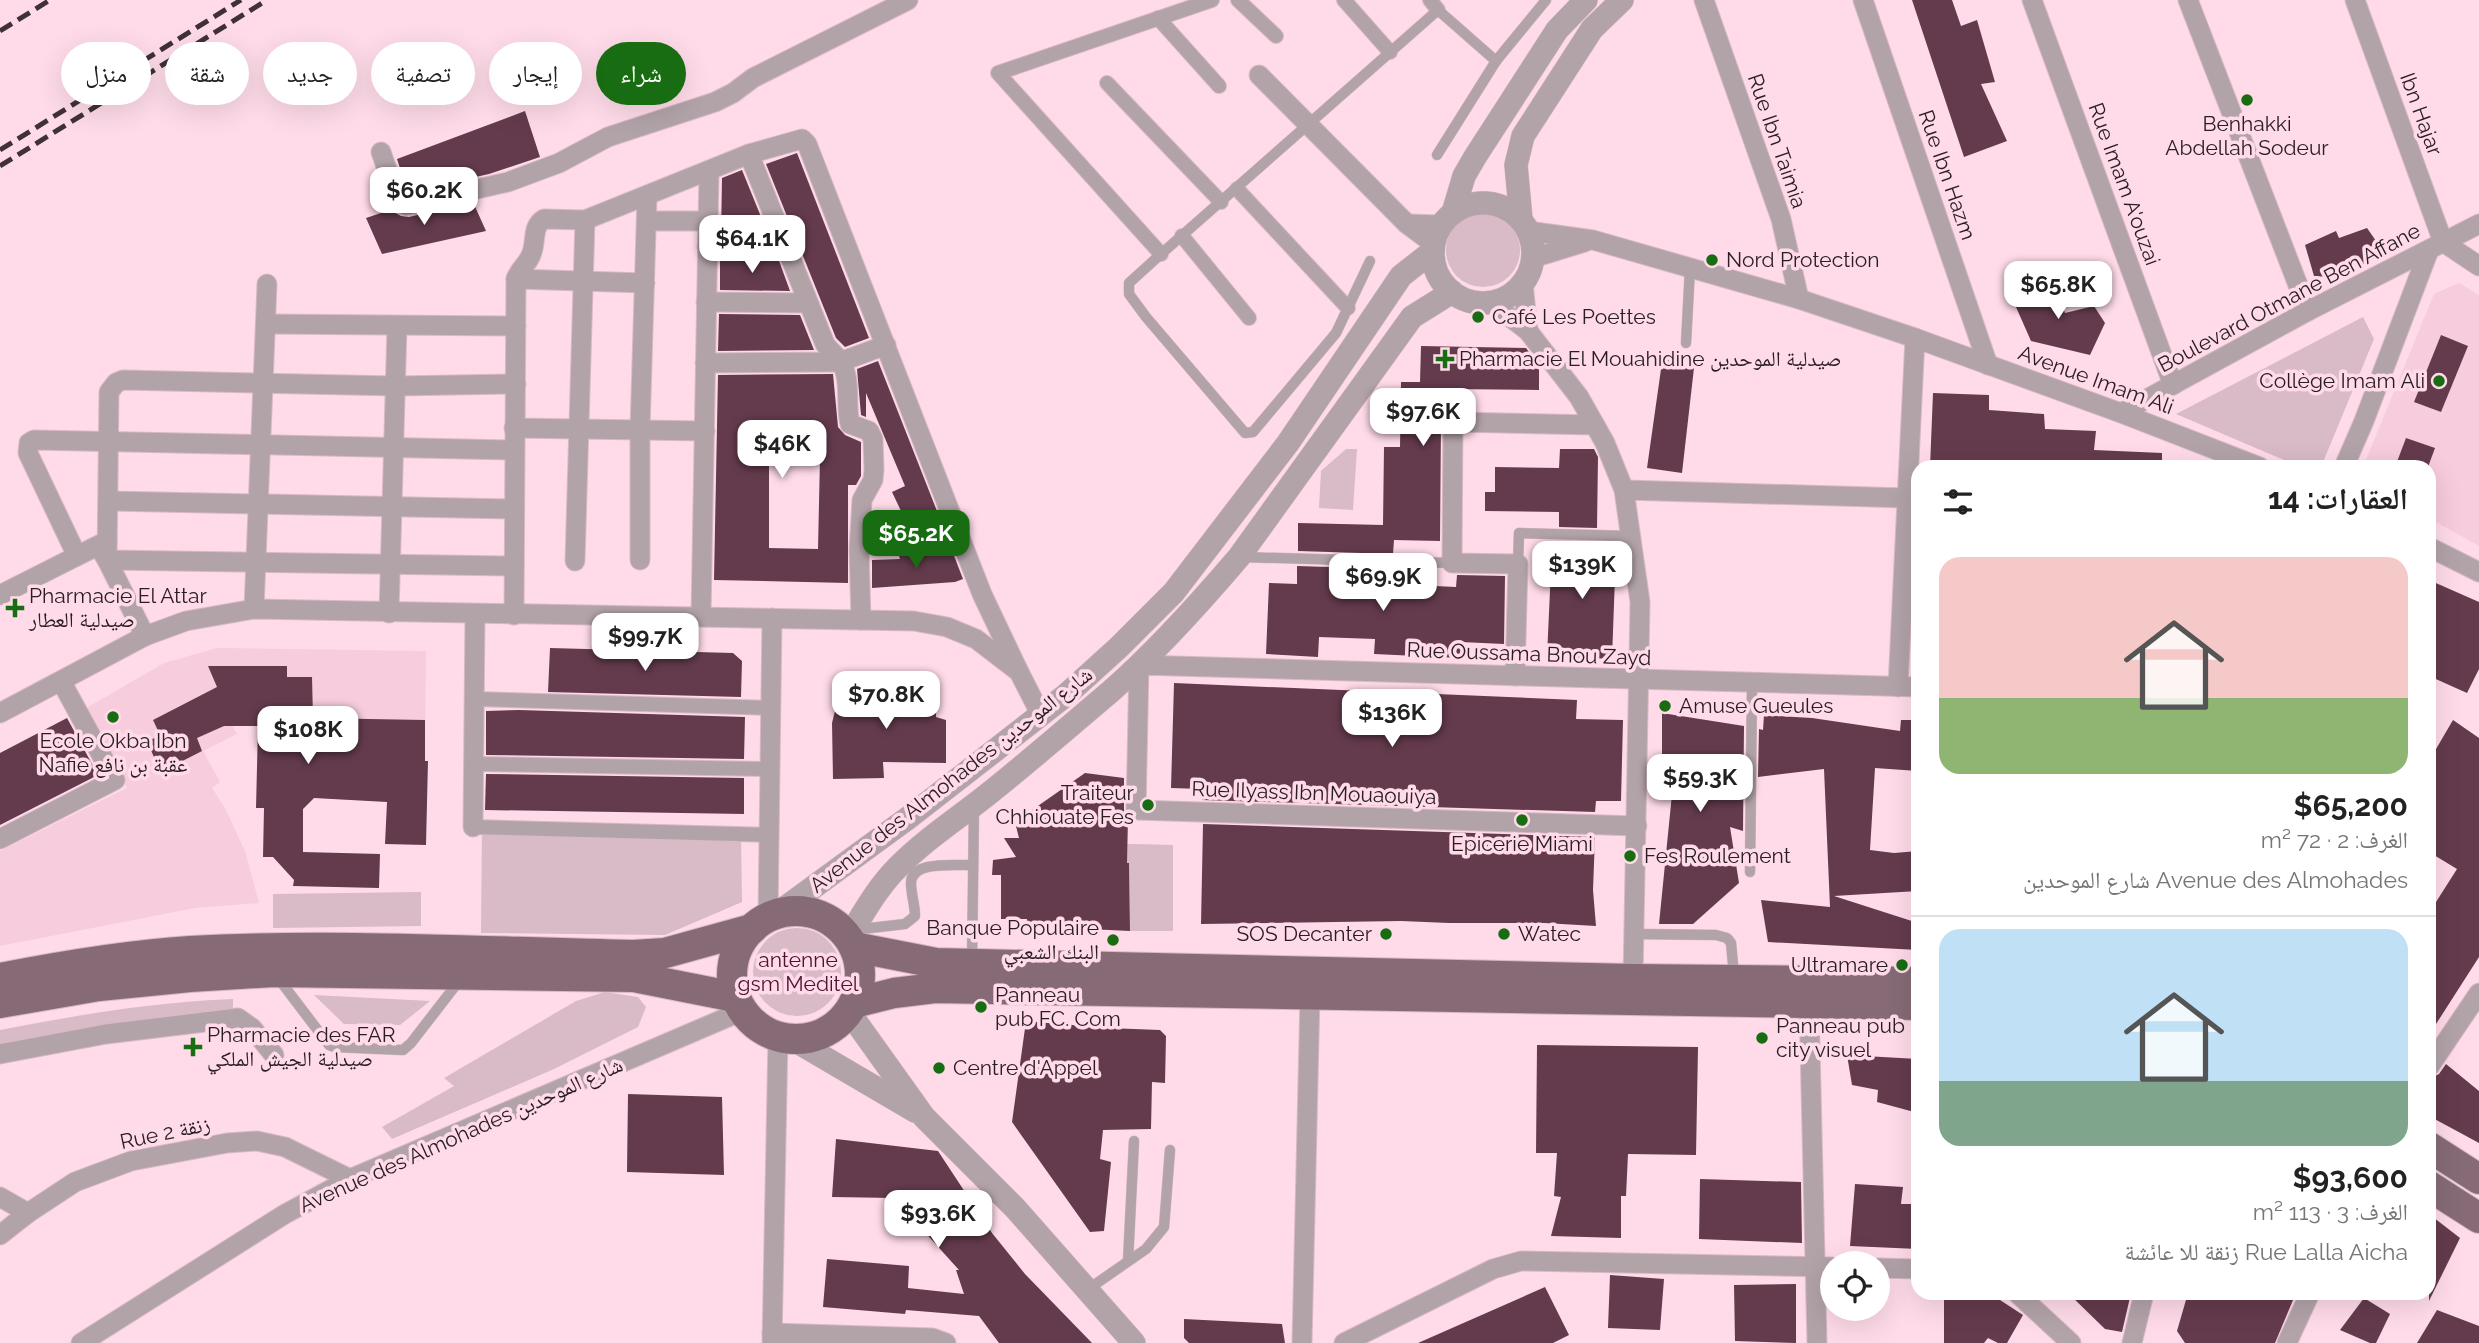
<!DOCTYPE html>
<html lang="ar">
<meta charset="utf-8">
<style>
:root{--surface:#fff;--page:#f2f2f2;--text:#222;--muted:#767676;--line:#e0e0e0;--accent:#186c12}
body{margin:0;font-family:Raleway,"Noto Naskh Arabic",sans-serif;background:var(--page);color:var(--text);direction:rtl;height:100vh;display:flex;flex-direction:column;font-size:26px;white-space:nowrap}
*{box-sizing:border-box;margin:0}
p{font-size:23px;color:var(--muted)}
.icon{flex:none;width:38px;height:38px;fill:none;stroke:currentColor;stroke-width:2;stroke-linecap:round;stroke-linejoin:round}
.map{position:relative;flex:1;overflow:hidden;direction:ltr}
.panel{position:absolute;left:1911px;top:460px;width:525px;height:840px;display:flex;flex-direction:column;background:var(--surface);border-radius:21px;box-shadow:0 7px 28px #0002;direction:rtl}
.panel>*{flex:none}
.banner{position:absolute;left:21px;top:42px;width:665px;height:63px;direction:rtl;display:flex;gap:14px}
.tools{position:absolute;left:1820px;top:1251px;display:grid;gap:14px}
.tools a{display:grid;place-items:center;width:70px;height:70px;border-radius:50%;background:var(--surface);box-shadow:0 7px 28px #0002;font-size:35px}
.price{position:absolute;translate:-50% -60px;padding:0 16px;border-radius:14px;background:#fff;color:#222;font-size:23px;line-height:46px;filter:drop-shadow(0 2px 4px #0008)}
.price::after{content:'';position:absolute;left:50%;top:42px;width:21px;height:16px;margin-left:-10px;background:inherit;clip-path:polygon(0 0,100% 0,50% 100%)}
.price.current{background:var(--accent);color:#fff}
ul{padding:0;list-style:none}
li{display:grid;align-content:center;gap:14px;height:371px;padding:0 28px}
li+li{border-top:2px solid var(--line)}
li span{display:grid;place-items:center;height:217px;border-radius:21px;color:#555}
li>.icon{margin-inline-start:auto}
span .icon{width:126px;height:126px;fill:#fffc;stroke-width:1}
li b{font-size:30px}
h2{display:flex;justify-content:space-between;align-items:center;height:84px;padding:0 28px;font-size:30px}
.pill{padding:0 24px;border-radius:32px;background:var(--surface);box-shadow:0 7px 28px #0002;font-size:24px;line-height:63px}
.pill.current{background:var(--accent);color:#fff}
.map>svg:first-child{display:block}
</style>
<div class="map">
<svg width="2479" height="1343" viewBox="0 0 2479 1343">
<rect width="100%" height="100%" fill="#ffdbe9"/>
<!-- built -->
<g fill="#f7ccdd">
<path d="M2459,283L2479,295V546L2429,518V467H2363L2434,294Z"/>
<path d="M217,648L426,651L425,752L287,726H241L231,723L237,734L203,751L220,782L212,788L225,808L245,851L259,903L195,908L0,946V851L127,788L83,710L164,663Z"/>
</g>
<!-- green -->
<g fill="#d9bac7">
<circle cx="1483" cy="250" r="37"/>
<path d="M2363,317L2374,339L2321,467H2300L2176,414Z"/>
<path d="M1346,449H1357L1353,510L1319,508L1321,471Z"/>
<path d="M482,827L741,834L742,902L665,935L481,933Z"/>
<path d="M1094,843L1173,845V931H1130L1129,863L1095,862Z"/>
<path d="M421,892V926L273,928V894Z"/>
<circle cx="797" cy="972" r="44"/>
<path d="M605,992L638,997L646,1007L638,1027L554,1069L392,1139L382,1127L454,1086L444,1078L576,1001Z"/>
<path d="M314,995L430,1001L400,1025L344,1024Z"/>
<path d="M233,999V1009L0,1045V1030C77,1015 155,1002 233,999Z"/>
</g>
<!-- building -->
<g fill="#643b4d" fill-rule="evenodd">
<path d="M1912,0H1952L1961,26L1977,20L1995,82L1981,84L2007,141L1964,157Z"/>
<path d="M525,111L540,157L489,174L408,192L397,159Z"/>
<path d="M797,153L869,338L845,347L836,338L766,164Z"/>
<path d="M742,170L768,234L721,235L722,178Z"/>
<path d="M473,202L486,231L382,254L366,218L390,210L401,216L409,217Z"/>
<path d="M2367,228L2383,251L2345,278L2314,276L2305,245L2336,231L2339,238Z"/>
<path d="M778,258L790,291L720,290V259Z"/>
<path d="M2055,283L2065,313L2094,306L2105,323L2090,355L2031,341L2012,298Z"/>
<path d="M719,314L800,315L814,350L718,351Z"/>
<path d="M2441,335L2468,346L2441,412L2414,402Z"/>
<path d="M1421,346L1526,348L1539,365V390L1445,389V413L1441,422L1440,541L1394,540L1393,554L1298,551V523L1383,525L1384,447H1400L1401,382H1420Z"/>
<path d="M1663,355L1695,359L1682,473L1647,468Z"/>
<path d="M878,361L946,534L927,541H895L894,537L911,532L892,492L905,486L866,393V417L861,415L857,369Z"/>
<path d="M833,374L838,427L845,435L861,442V476L856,485H848V583L714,580L718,375ZM769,457L820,458L818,549L769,548Z"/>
<path d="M1933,393L1989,395V410L2044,414L2045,429L2096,431L2094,450L2162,453V467H2044V463L1989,461L1988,467H1930Z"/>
<path d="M2406,438L2435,448L2428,467H2395Z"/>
<path d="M1560,449H1594L1598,457L1597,528L1559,527V512L1485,511V492H1495V467L1559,468Z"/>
<path d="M1559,542L1597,543V549H1616L1612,659L1547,656L1552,547H1559Z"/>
<path d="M951,548L963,579L955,582L872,588V560L900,559L899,556L929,555Z"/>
<path d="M1297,566L1393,569L1392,584L1456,587L1457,575L1505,576L1504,644L1461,642L1460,658L1374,654L1375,639L1319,637L1318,657L1266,654L1269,583L1297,584Z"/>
<path d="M2429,580L2479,602V669L2467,693L2429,676Z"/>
<path d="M550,648L733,653L742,661L741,697L548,692Z"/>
<path d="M208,666H287V677H312L313,718L425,720V761H428L426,845L385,844L387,802L314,798L303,809V852L380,854L379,888L293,886L294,880L273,857H263L264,808H256L258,726H224L197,738L202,751L161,772L147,742L160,735L153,720L217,687Z"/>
<path d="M891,683L936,684V717L946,720V763L883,762L884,778L833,779L832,723L841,687L891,698Z"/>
<path d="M1174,683L1577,700L1576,719L1623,720L1621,801H1596L1595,812L1202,800V789L1171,788Z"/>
<path d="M519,710L745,717L744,759L486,755V711Z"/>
<path d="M1662,713L1744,726L1743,831L1730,827L1739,883L1693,924H1659L1672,794L1662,788Z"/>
<path d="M1764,715L1812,718L1900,731L1901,720H1918V771L1875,768L1870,850L1894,853L1918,851V891L1834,896L1918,923V950L1768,942L1761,900L1830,907L1824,769L1758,777L1759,729L1763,730Z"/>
<path d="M67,718L98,775L0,825V753Z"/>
<path d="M2453,720L2479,738V957L2429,1035V913L2457,869L2429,852V761Z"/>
<path d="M1085,773L1124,778V810L1128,818L1127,863H1129L1130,931L1026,926L1027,919H1001V875H992L993,860L1016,857L1004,838H1019L1015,822Z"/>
<path d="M486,774L744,778V814L485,810Z"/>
<path d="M1203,824L1595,837L1593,890L1596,926L1544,923H1449L1401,921L1201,924Z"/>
<path d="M1026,1021L1108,1028L1160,1030L1166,1036L1165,1083L1152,1082L1151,1129L1103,1130L1100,1159L1111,1162L1104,1231L1090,1232L1012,1122Z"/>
<path d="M1537,1045L1698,1047L1696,1155L1628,1154L1626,1196H1621V1238L1551,1236L1561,1197L1554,1196L1557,1153H1536Z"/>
<path d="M1847,1055L1918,1059V1113L1877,1102L1878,1090L1852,1085Z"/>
<path d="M2446,1064L2479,1091V1143L2429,1116V1079L2439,1074Z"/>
<path d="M628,1094L722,1097L724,1175L627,1172Z"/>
<path d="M836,1139L938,1151L992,1233L1025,1274L1092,1343H999L979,1316L906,1310L905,1314L823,1307L827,1259L909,1266L908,1288L964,1294L956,1270H959L894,1198L832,1197Z"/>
<path d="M1700,1179L1801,1182L1802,1243L1699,1239Z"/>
<path d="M1855,1184L1903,1187L1901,1204H1918V1249L1850,1246Z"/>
<path d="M2429,1214L2460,1238L2429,1301Z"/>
<path d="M1610,1275L1664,1279L1660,1330L1608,1328Z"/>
<path d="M1796,1284V1343L1735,1341L1734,1285Z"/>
<path d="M1545,1287L1569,1335L1553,1343H1418Z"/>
<path d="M1944,1293H1968L2000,1300L2023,1315L2007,1343H1998L1988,1338L1984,1343H1944Z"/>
<path d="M2068,1293H2131L2122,1332L2105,1329Z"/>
<path d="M2188,1293H2296L2275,1343H2185L2177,1331Z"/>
<path d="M2364,1298L2390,1314L2376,1343H2370L2340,1330Z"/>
<path d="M2437,1310L2479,1326V1343H2417Z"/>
<path d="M1184,1319L1282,1324L1285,1343H1189L1184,1338Z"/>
</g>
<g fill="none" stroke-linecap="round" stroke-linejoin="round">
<!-- service casing -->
<g stroke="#d8b9c5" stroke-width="11">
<g id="service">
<path d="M1496,61L1546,0"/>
<path d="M1370,261L1336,333L1253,432L1245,433L1146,317L1129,294V283L1161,254L1438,10L1496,61L1437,155"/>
<path d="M1686,343L1690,268"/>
<path d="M859,549L928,548L961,537"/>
<path d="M1240,557L1452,563"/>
<path d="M1518,564L1519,533L1631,536"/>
<path d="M1750,872L1752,684"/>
<path d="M853,930L905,924L915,916C915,905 911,894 911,883C911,860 956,866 973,865"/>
<path d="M1634,934L1716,935L1727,938L1731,943L1734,975"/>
<path d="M972,960L974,807"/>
<path d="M278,978L329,1045L334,1047L403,1050L411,1043L459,981"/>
<path d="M1128,1261L1134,1141"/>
<path d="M1087,1290L1146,1249L1164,1227L1170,1150"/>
</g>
</g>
<!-- pedestrian casing -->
<g stroke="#d8b9c5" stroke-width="16">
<g id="pedestrian">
<path d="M1238,0L1276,36"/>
<path d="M1344,0L1390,52"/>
<path d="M1430,0L1438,10"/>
<path d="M1158,18L1219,86"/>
<path d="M1107,83L1221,202"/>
<path d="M1237,189L1348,308"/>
<path d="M1182,236L1249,318"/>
<path d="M1161,254L998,73L1212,0"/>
<path d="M475,699L771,708"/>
<path d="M474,764L770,769"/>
<path d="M473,827L769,835"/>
</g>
</g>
<!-- minor casing -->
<g stroke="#d8b9c5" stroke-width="21">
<g id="minor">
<path d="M1704,0L1781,219L1799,299"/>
<path d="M1863,0L1988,365"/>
<path d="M2032,0L2173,385"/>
<path d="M2188,0L2308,311"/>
<path d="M2355,0L2443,242L2479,266"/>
<path d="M1259,75L1407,224L1434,244"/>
<path d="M381,152L398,201L406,205L508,182L559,163L608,137L715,102L733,93L753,78L908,0"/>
<path d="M749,154L825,344C830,351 836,355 840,361C852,378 845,405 850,424L869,431L873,439L874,470L873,480L862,500L859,549L861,620"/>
<path d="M647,221H708"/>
<path d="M1407,224L1441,225"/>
<path d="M1528,231L1593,240L1799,299L1915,338L2121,413L2260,467"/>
<path d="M707,247L784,246"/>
<path d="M1533,258L1585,242"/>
<path d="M516,279L645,283"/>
<path d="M1523,283L1528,331"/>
<path d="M706,302L807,303"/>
<path d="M1490,302L1528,331L1579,397L1605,443L1624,490L1640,602L1633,979"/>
<path d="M266,324L516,326"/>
<path d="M705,363L840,362L886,345"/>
<path d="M2121,413L2308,311L2479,224"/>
<path d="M514,428L705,431"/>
<path d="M2344,467L2364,421L2429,250"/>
<path d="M1624,490L1906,498"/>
<path d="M108,501L514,509"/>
<path d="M107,541L77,556L28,453L29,443L34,440L514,450"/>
<path d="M2429,547L2479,572"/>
<path d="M101,550L107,560L514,566"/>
<path d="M640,560V430L647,196"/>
<path d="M575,561L585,220"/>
<path d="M0,595L77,556"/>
<path d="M254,609L267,284"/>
<path d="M389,613L397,326"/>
<path d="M514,615L516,279C519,269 527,265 531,255C537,242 531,227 544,219L585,220L749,154L802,139L807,144L982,594L1019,672"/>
<path d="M701,616L709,171"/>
<path d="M145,636L107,560L109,392L116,383L123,380L396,386L516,384"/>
<path d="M1515,676L1518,564L1452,563L1453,422L1595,425"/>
<path d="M1898,687L1915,338"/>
<path d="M0,713L145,636L186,621L254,609L914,621L947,627L976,639L1019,672L1041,715"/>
<path d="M1637,826L1136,810L1139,665L1918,687"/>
<path d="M473,827L475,614"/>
<path d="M0,839L115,780L61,681"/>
<path d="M768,917L772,618"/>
<path d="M1809,1004L1817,1343"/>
<path d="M0,1054L106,1034L238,1018L252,1028L274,1055"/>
<path d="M2429,1067L2479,993"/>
<path d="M0,1197L28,1213"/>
<path d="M0,1235L28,1213L75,1182L131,1161L227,1143L257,1141L285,1147L350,1179"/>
<path d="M1878,1268L1918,1269"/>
<path d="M2017,1293L2071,1343"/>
<path d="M772,1333L932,1338L946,1343"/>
<path d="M81,1343L285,1214L350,1179L742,1011"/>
<path d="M772,1343L778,1037"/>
<path d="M1302,1343L1310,995"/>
<path d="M1344,1343L1493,1269L1521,1261L1832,1267"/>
<path d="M2132,1343L2144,1293"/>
<path d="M2287,1343L2310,1293"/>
</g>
</g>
<!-- tertiary casing -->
<g stroke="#d8b9c5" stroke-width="24">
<g id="tertiary">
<circle cx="1483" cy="253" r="50"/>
<path d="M1453,213L1464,176L1475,157L1557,30L1586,0"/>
<path d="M1521,219L1516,165L1523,136L1592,29L1622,0"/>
<path d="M778,913L908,818L1066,695L1118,648L1174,592L1288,443L1401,276L1433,251"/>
<path d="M848,938C863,914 877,888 897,868C925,839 960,817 992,791C1032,759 1071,725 1110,692C1157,651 1199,604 1239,557L1412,317L1452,292"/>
<path d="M849,1012L924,1117L1015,1208L1134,1343"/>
<path d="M794,1040L915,1111"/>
</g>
</g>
<!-- primary casing -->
<g stroke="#d8b9c5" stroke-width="32">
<g id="primary">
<circle cx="796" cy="975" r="64"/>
<path d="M854,947L936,963L1633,979L1918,982"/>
<path d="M0,978C62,966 127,955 190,951C336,943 486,952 633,955L665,953L752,929"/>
<path d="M0,1003L99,986L190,977L274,972L634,977L735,997"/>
<path d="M854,1003L894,993L935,988L1918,1005"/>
<path d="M2429,1147L2479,1179"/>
<path d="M2429,1186L2479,1218"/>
</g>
</g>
<!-- service -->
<use href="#service" stroke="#b2a3a9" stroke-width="10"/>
<!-- pedestrian -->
<use href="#pedestrian" stroke="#b2a3a9" stroke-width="14"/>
<!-- minor -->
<use href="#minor" stroke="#b2a3a9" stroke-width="19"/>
<!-- tertiary -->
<use href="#tertiary" stroke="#b2a3a9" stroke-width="23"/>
<!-- primary -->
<use href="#primary" stroke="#866b76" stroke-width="30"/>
<!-- rail -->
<g stroke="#3f3137" stroke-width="5" stroke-dasharray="14 7" stroke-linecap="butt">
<path d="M0,31L50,0"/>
<path d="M0,150L241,0"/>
<path d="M0,166L267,0"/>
</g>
</g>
<!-- markers -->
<g fill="#186c12" stroke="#ffdbe9" stroke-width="2.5">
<circle cx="2247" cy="100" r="7"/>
<circle cx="1712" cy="260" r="7"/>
<circle cx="1478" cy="317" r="7"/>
<path d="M1441.5 348.5h7v7h7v7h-7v7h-7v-7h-7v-7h7z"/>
<circle cx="2439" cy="381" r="7"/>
<path d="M11.5 597.5h7v7h7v7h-7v7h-7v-7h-7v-7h7z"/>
<circle cx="1665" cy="706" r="7"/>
<circle cx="113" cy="717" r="7"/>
<circle cx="1148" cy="805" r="7"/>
<circle cx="1522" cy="820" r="7"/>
<circle cx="1630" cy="856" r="7"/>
<circle cx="1386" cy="934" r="7"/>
<circle cx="1504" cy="934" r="7"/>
<circle cx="1113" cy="940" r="7"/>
<circle cx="1902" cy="965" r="7"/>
<circle cx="981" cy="1007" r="7"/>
<circle cx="1762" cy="1038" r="7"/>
<path d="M189.5 1036.5h7v7h7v7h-7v7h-7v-7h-7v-7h7z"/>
<circle cx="939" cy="1068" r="7"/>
</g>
<g text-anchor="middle" stroke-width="7" stroke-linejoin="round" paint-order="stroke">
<!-- street labels -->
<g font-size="21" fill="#291d22" stroke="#ffdbe9">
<text transform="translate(2421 114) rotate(70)" y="7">Ibn Hajar</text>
<text transform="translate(1777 141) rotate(71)" y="7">Rue Ibn Taimia</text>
<text transform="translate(1947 175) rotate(71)" y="7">Rue Ibn Hazm</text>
<text transform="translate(2124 184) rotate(70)" y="7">Rue Imam A'ouzai</text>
<text transform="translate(2289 298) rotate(-28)" y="7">Boulevard Otmane Ben Affane</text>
<text transform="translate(2096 380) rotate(20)" y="7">Avenue Imam Ali</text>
<text transform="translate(1529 654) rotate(2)" y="7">Rue Oussama Bnou Zayd</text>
<text transform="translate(951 780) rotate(-38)" y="7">Avenue des Almohades شارع الموحدين</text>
<text transform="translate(1314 793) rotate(2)" y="7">Rue Ilyass Ibn Mouaouiya</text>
<text transform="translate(165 1133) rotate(-12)" y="7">Rue 2 زنقة</text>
<text transform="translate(461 1135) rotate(-24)" y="7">Avenue des Almohades شارع الموحدين</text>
</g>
<!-- poi labels -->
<g font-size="21" fill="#291d22" stroke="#ffdbe9" text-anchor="start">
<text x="2247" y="131" text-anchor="middle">Benhakki<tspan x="2247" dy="24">Abdellah Sodeur</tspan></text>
<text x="1726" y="267">Nord Protection</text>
<text x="1492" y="324">Café Les Poettes</text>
<text x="1459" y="366">Pharmacie El Mouahidine صيدلية الموحدين</text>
<text x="2425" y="388" text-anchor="end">Collège Imam Ali</text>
<text x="29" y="603">Pharmacie El Attar<tspan x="29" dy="24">صيدلية العطار</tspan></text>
<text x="1679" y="713">Amuse Gueules</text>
<text x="113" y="748" text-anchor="middle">Ecole Okba Ibn<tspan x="113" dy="24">Nafie عقبة بن نافع</tspan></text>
<text x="1134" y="800" text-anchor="end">Traiteur<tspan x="1134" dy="24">Chhiouate Fes</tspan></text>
<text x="1522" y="851" text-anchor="middle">Epicerie Miami</text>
<text x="1644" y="863">Fes Roulement</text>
<text x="1099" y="935" text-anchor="end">Banque Populaire<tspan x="1099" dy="24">البنك الشعبي</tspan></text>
<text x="1372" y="941" text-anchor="end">SOS Decanter</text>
<text x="1518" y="941">Watec</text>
<text x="1888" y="972" text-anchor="end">Ultramare</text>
<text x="995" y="1002">Panneau<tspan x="995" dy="24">pub FC. Com</tspan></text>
<text x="1776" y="1033">Panneau pub<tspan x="1776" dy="24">city visuel</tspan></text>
<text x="207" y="1042">Pharmacie des FAR<tspan x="207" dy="24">صيدلية الجيش الملكي</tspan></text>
<text x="953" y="1075">Centre d'Appel</text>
</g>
<!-- park labels -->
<g font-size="21" fill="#4d1331" stroke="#ffdbe9">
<text x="798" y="967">antenne<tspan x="798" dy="24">gsm Meditel</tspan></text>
</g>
</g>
</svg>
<div class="tools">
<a><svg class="icon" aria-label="locate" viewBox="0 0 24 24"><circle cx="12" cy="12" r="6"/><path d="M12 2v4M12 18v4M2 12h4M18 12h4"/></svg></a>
</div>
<b class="price" style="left:424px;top:227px">$60.2K</b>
<b class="price" style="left:752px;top:275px">$64.1K</b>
<b class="price" style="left:2058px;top:321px">$65.8K</b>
<b class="price" style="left:1423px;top:448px">$97.6K</b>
<b class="price" style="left:782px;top:480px">$46K</b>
<b class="price current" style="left:916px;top:570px">$65.2K</b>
<b class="price" style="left:1582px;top:601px">$139K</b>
<b class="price" style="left:1383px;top:613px">$69.9K</b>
<b class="price" style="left:645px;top:673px">$99.7K</b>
<b class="price" style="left:886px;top:731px">$70.8K</b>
<b class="price" style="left:1392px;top:749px">$136K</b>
<b class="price" style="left:308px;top:766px">$108K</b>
<b class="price" style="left:1700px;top:814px">$59.3K</b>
<b class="price" style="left:938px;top:1250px">$93.6K</b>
<div class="banner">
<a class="pill current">شراء</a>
<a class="pill">إيجار</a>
<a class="pill">تصفية</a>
<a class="pill">جديد</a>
<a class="pill">شقة</a>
<a class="pill">منزل</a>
</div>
<section class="panel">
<h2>العقارات: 14<svg class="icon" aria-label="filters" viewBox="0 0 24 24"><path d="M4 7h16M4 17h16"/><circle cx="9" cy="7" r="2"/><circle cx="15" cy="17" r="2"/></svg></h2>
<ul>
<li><span style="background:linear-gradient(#f6c9c9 65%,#8fb573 0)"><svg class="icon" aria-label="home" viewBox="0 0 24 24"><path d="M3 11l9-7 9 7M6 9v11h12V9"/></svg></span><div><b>$65,200</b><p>الغرف: 2 · 72 m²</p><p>Avenue des Almohades شارع الموحدين</p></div></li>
<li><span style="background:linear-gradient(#bfe0f5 70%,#7fa58c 0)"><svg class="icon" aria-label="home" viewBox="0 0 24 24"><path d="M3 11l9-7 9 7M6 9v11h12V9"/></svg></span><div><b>$93,600</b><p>الغرف: 3 · 113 m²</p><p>Rue Lalla Aicha زنقة للا عائشة</p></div></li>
</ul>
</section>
</div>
